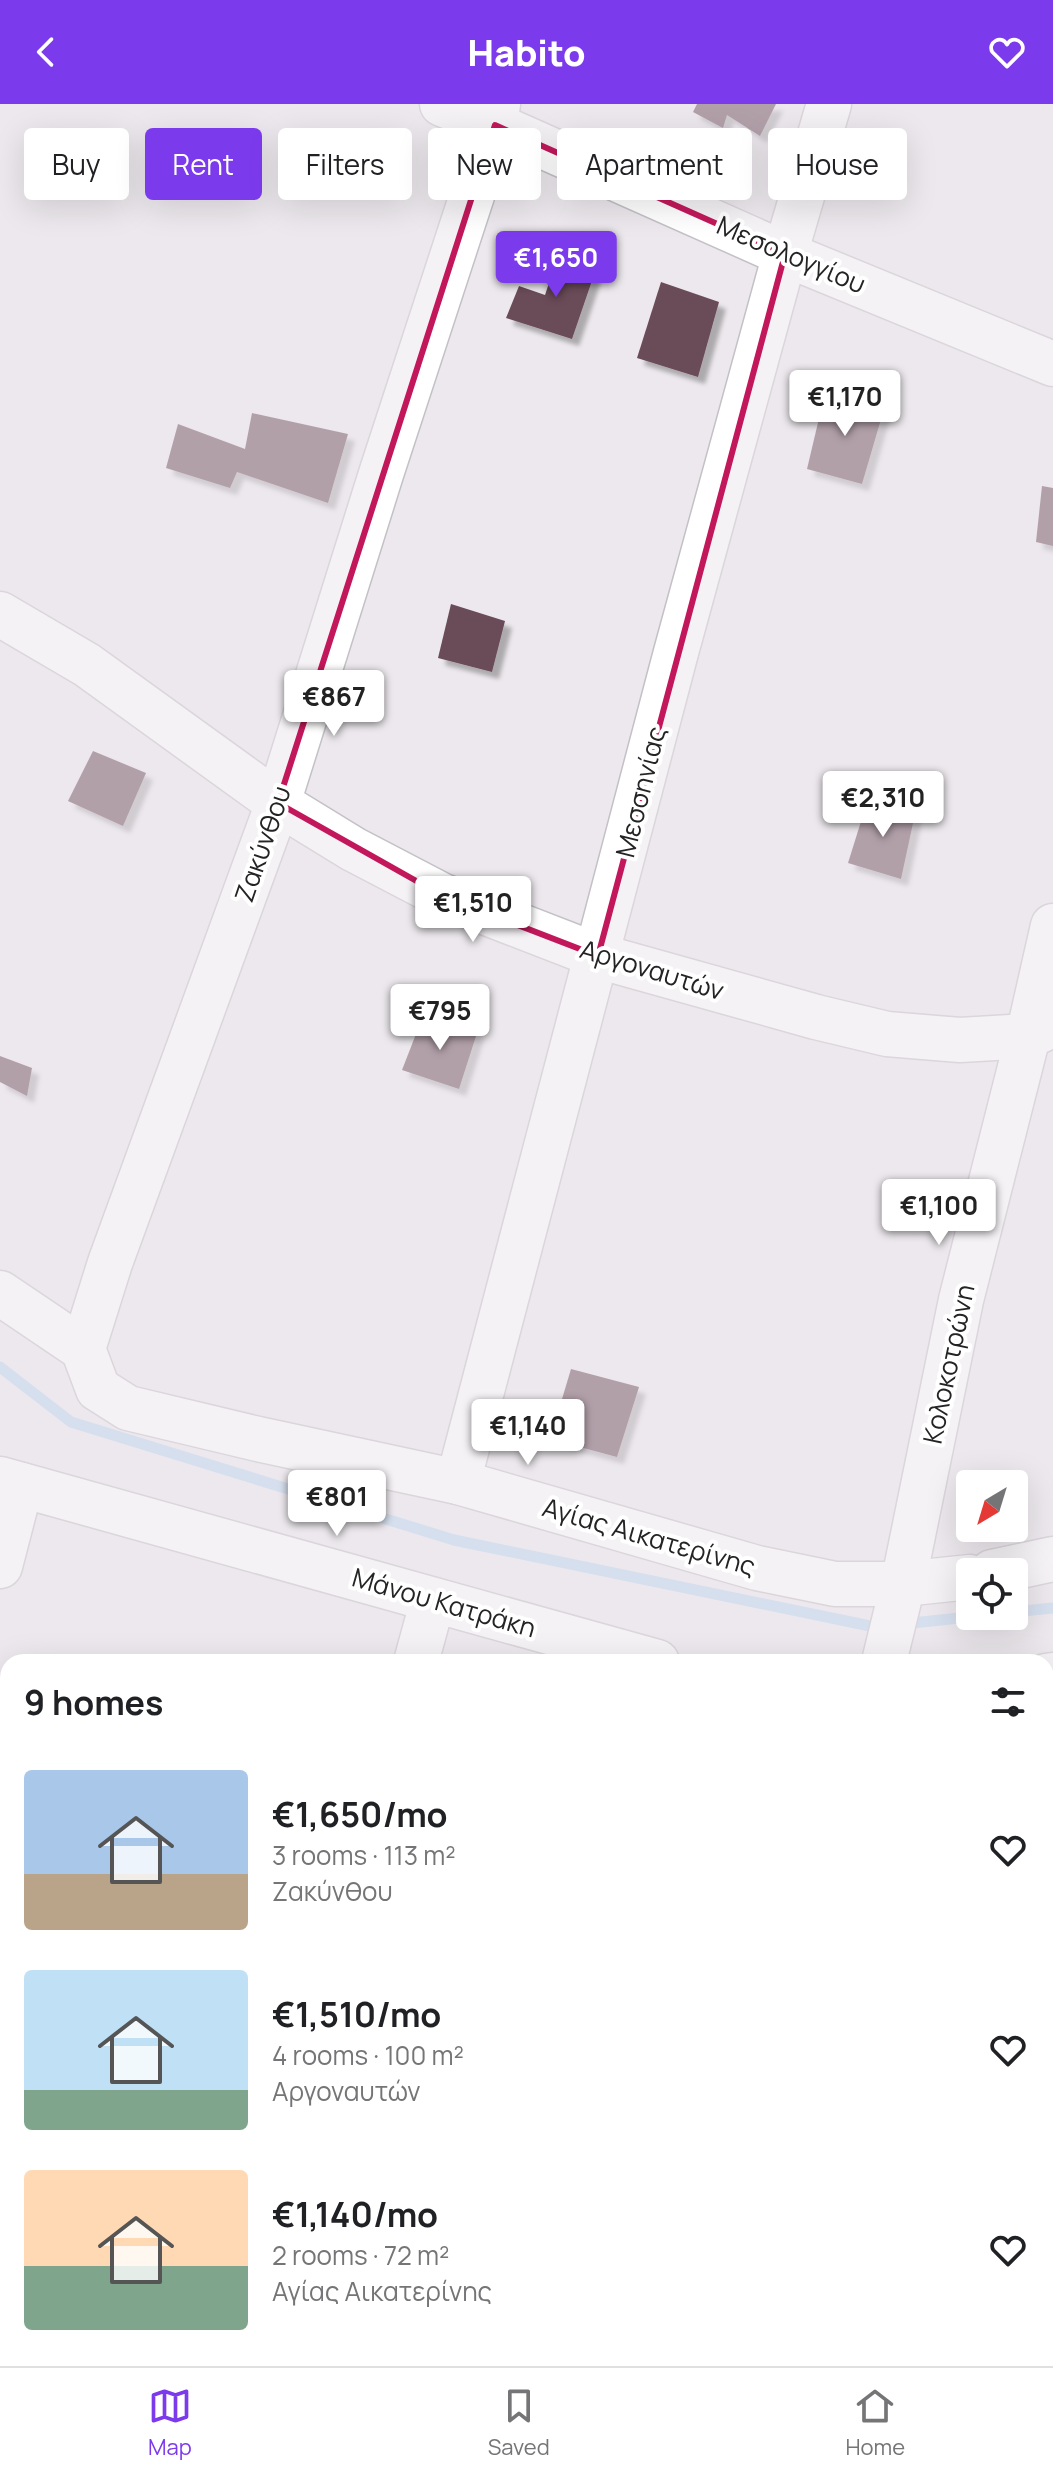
<!DOCTYPE html>
<meta charset="utf-8">
<style>
:root{--surface:#fff;--page:#f6f6f6;--text:#202124;--muted:#757577;--line:#e0e0e0;--accent:#7c3aed}
body{margin:0;font-family:Manrope,sans-serif;background:var(--page);color:var(--text);height:100vh;display:flex;flex-direction:column;font-size:30px;white-space:nowrap}
*{box-sizing:border-box;margin:0}
p{font-size:26px;color:var(--muted)}
.icon{flex:none;width:44px;height:44px;fill:none;stroke:currentColor;stroke-width:2;stroke-linecap:round;stroke-linejoin:round}
.map{position:relative;flex:1;overflow:hidden}
.sheet{position:absolute;left:0px;top:1550px;width:1054px;height:712px;display:flex;flex-direction:column;background:var(--surface);border-radius:24px 24px 0 0;box-shadow:0 8px 32px #0002}
.sheet>*{flex:none}
.hud{position:absolute;left:24px;top:24px;width:1006px;height:72px;display:flex;gap:16px}
.needle{width:52px;rotate:218deg}
.buttons{position:absolute;left:956px;top:1366px;display:grid;gap:16px}
.buttons a{display:grid;place-items:center;width:72px;height:72px;border-radius:8px;background:var(--surface);box-shadow:0 8px 32px #0002;font-size:40px}
.price{position:absolute;translate:-50% -68px;padding:0 18px;border-radius:8px;background:#fff;color:#222;font-size:26px;line-height:52px;filter:drop-shadow(0 2px 4px #0008)}
.price::after{content:'';position:absolute;left:50%;top:48px;width:24px;height:18px;margin-left:-12px;background:inherit;clip-path:polygon(0 0,100% 0,50% 100%)}
.price.selected{background:var(--accent);color:#fff}
ul{padding:0;list-style:none}
li{display:flex;align-items:center;gap:24px;height:200px;padding:0 24px}
li span{display:grid;place-items:center;flex:none;width:224px;height:160px;border-radius:8px;color:#555}
li>.icon{margin-inline-start:auto}
span .icon{width:96px;height:96px;fill:#fffc;stroke-width:1}
li b{font-size:34px}
h2{display:flex;justify-content:space-between;align-items:center;height:96px;padding:0 24px;font-size:34px}
.chip{padding:0 28px;border-radius:8px;background:var(--surface);box-shadow:0 8px 32px #0002;font-size:28px;line-height:72px}
.chip.selected{background:var(--accent);color:#fff}
header{display:flex;justify-content:space-between;align-items:center;height:104px;padding:0 24px;background:var(--accent);color:#fff;font-size:36px;font-weight:800}
.menu{display:flex;justify-content:space-around;align-items:center;height:112px;border-top:2px solid var(--line);background:var(--surface);font-size:22px;color:var(--muted)}
.menu a{display:grid;justify-items:center;gap:4px}
.menu .selected{color:var(--accent)}
.map>svg:first-child{display:block}
</style>
<header><svg class="icon" aria-label="back" viewBox="0 0 24 24"><path d="M15 5l-7 7 7 7"/></svg>Habito<svg class="icon" aria-label="heart" viewBox="0 0 24 24"><path d="M12 20l-8-8c-3-5 5-10 8-4 3-6 11-1 8 4z"/></svg></header>
<div class="map">
<svg width="1053" height="2262" viewBox="0 0 1053 2262">
<defs>
<filter id="shadow"><feDropShadow dx="7" dy="7" stdDeviation="2" flood-color="#0004"/></filter>
</defs>
<rect width="100%" height="100%" fill="#ece8ed"/>
<!-- green -->
<path fill="#e9c2bc" d="M1053,1592V2089L1046,2087V1593Z"/>
<g fill="none" stroke-linecap="round" stroke-linejoin="round">
<!-- stream -->
<g stroke="#bad4ef" stroke-width="11">
<path d="M0,1263L71,1318L454,1436L875,1523L882,1522"/>
<path d="M1014,1508L1053,1504"/>
<path d="M903,1520L978,1512"/>
</g>
</g>
<!-- building -->
<g fill="#6b4b58" filter="url(#shadow)">
<path d="M697,0H776L760,32L727,11L723,24L693,8Z"/>
<path d="M559,149L596,165L572,235L506,214L519,182L545,191Z"/>
<path d="M661,178L719,198L698,273L637,254Z"/>
<path d="M825,289L884,305L862,380L807,365Z"/>
<path d="M252,309L348,330L328,399L237,368L230,384L166,364L178,320L245,345Z"/>
<path d="M1042,382L1053,384V442L1036,438Z"/>
<path d="M451,500L505,517L492,568L438,554Z"/>
<path d="M93,647L146,669L123,722L68,697Z"/>
<path d="M868,695L915,710L901,775L848,759Z"/>
<path d="M423,912L477,929L459,985L402,966Z"/>
<path d="M0,952L32,964L27,992L0,978Z"/>
<path d="M571,1265L639,1283L617,1353L550,1335Z"/>
<path d="M0,1677L8,1678V1724L3,1722L1,1728Z"/>
<path d="M0,2058L8,2062L1,2088H0Z"/>
</g>
<g fill="none" stroke-linecap="round" stroke-linejoin="round">
<!-- minor casing -->
<g stroke="#c4c1c6" stroke-width="47">
<g id="minor">
<path d="M442,0L495,21L785,150L1053,260"/>
<path d="M0,510L87,561L278,699L353,745L443,792L598,852L816,913L887,930L960,936L1028,932L1053,921"/>
<path d="M0,1189L83,1245"/>
<path d="M83,1245L110,1159L278,699L381,370L495,21L498,0"/>
<path d="M83,1245L98,1285L128,1304L258,1335L458,1378L757,1464L835,1480H903L970,1473"/>
<path d="M0,1375L657,1558"/>
<path d="M458,1378L675,552L785,150L829,0"/>
<path d="M0,1462L21,1381"/>
<path d="M992,1468L1053,1455"/>
<path d="M416,1558L433,1496"/>
<path d="M884,1558L903,1480L961,1196L1028,932L1053,822"/>
<path d="M1046,1572L1053,1571"/>
<path d="M1046,2122L1053,2125"/>
<path d="M215,2262L217,2254"/>
<path d="M726,2262L728,2254"/>
</g>
</g>
<!-- path -->
<path stroke="#a29fa3" stroke-width="5" stroke-dasharray="8 4" stroke-linecap="butt" d="M1046,1699L1053,1701"/>
<!-- minor -->
<use href="#minor" stroke="#fff" stroke-width="44"/>
</g>
<!-- marked area -->
<path d="M0 0H1053V2262H0ZM495,21L785,150L598,852L443,792L278,699Z" fill="#ece8ed" fill-opacity=".55" fill-rule="evenodd"/>
<path fill="none" stroke="#c2185b" stroke-width="6" stroke-linejoin="round" d="M495,21L785,150L598,852L443,792L278,699Z"/>
<g text-anchor="middle" stroke-width="8" stroke-linejoin="round" paint-order="stroke">
<!-- street labels -->
<g font-size="26" fill="#242325" stroke="#fff">
<text transform="translate(791 151) rotate(23)" y="9">Μεσολογγίου</text>
<text transform="translate(641 688) rotate(-76)" y="9">Μεσσηνίας</text>
<text transform="translate(263 740) rotate(-71)" y="9">Ζακύνθου</text>
<text transform="translate(652 866) rotate(17)" y="9">Αργοναυτών</text>
<text transform="translate(949 1260) rotate(-78)" y="9">Κολοκοτρώνη</text>
<text transform="translate(649 1433) rotate(16)" y="9">Αγίας Αικατερίνης</text>
<text transform="translate(444 1499) rotate(16)" y="9">Μάνου Κατράκη</text>
</g>
</g>
</svg>
<div class="buttons">
<a><svg class="needle" viewBox="-14 -14 28 28"><path d="M0-13l5 13h-10z" fill="#e53935"/><path d="M0 13l5-13h-10z" fill="#757577"/></svg></a>
<a><svg class="icon" aria-label="locate" viewBox="0 0 24 24"><circle cx="12" cy="12" r="6"/><path d="M12 2v4M12 18v4M2 12h4M18 12h4"/></svg></a>
</div>
<b class="price selected" style="left:556px;top:195px">€1,650</b>
<b class="price" style="left:845px;top:334px">€1,170</b>
<b class="price" style="left:334px;top:634px">€867</b>
<b class="price" style="left:883px;top:735px">€2,310</b>
<b class="price" style="left:473px;top:840px">€1,510</b>
<b class="price" style="left:440px;top:948px">€795</b>
<b class="price" style="left:939px;top:1143px">€1,100</b>
<b class="price" style="left:528px;top:1363px">€1,140</b>
<b class="price" style="left:337px;top:1434px">€801</b>
<div class="hud">
<a class="chip">Buy</a>
<a class="chip selected">Rent</a>
<a class="chip">Filters</a>
<a class="chip">New</a>
<a class="chip">Apartment</a>
<a class="chip">House</a>
</div>
<section class="sheet">
<h2>9 homes<svg class="icon" aria-label="filters" viewBox="0 0 24 24"><path d="M4 7h16M4 17h16"/><circle cx="9" cy="7" r="2"/><circle cx="15" cy="17" r="2"/></svg></h2>
<ul>
<li><span style="background:linear-gradient(#a9c7e8 65%,#b9a48a 0)"><svg class="icon" aria-label="home" viewBox="0 0 24 24"><path d="M3 11l9-7 9 7M6 9v11h12V9"/></svg></span><div><b>€1,650/mo</b><p>3 rooms · 113 m²</p><p>Ζακύνθου</p></div><svg class="icon" aria-label="heart" viewBox="0 0 24 24"><path d="M12 20l-8-8c-3-5 5-10 8-4 3-6 11-1 8 4z"/></svg></li>
<li><span style="background:linear-gradient(#bfe0f5 75%,#7fa58c 0)"><svg class="icon" aria-label="home" viewBox="0 0 24 24"><path d="M3 11l9-7 9 7M6 9v11h12V9"/></svg></span><div><b>€1,510/mo</b><p>4 rooms · 100 m²</p><p>Αργοναυτών</p></div><svg class="icon" aria-label="heart" viewBox="0 0 24 24"><path d="M12 20l-8-8c-3-5 5-10 8-4 3-6 11-1 8 4z"/></svg></li>
<li><span style="background:linear-gradient(#ffd9b3 60%,#7fa58c 0)"><svg class="icon" aria-label="home" viewBox="0 0 24 24"><path d="M3 11l9-7 9 7M6 9v11h12V9"/></svg></span><div><b>€1,140/mo</b><p>2 rooms · 72 m²</p><p>Αγίας Αικατερίνης</p></div><svg class="icon" aria-label="heart" viewBox="0 0 24 24"><path d="M12 20l-8-8c-3-5 5-10 8-4 3-6 11-1 8 4z"/></svg></li>
</ul>
</section>
</div>
<nav class="menu">
<a class="selected"><svg class="icon" aria-label="map" viewBox="0 0 24 24"><path d="M3 6l6-2 6 2 6-2v14l-6 2-6-2-6 2zM9 4v14M15 6v14"/></svg>Map</a>
<a><svg class="icon" aria-label="saved" viewBox="0 0 24 24"><path d="M7 4h10v16l-5-4-5 4z"/></svg>Saved</a>
<a><svg class="icon" aria-label="home" viewBox="0 0 24 24"><path d="M3 11l9-7 9 7M6 9v11h12V9"/></svg>Home</a>
</nav>
